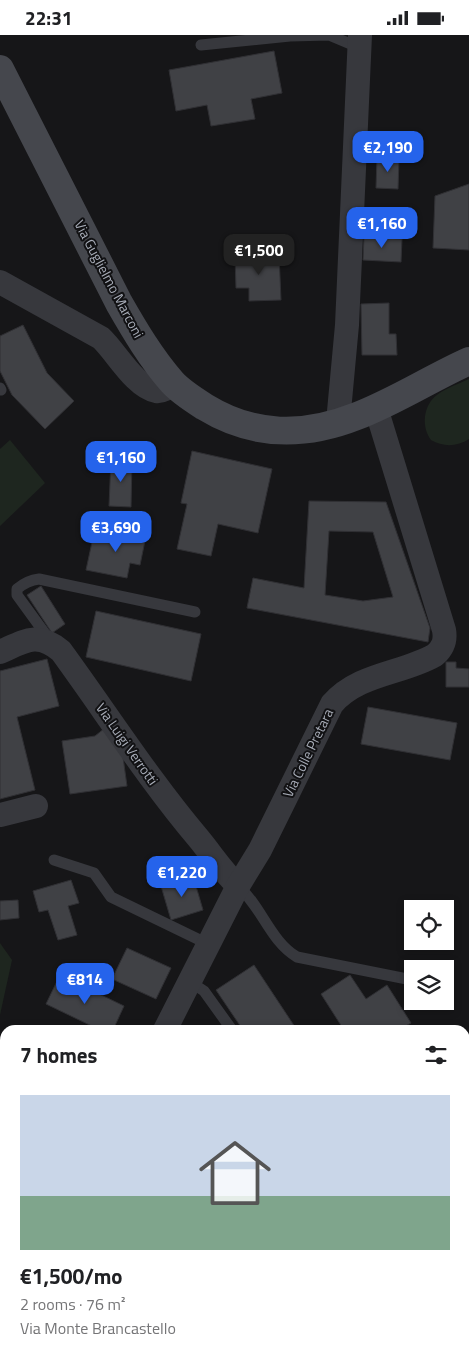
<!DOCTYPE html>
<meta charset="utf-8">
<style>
:root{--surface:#fff;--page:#f2f2f2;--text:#202124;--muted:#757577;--line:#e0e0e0;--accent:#2563eb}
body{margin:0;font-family:"Titillium Web",sans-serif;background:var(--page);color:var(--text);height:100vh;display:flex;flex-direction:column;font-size:19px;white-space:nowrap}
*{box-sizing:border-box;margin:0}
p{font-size:16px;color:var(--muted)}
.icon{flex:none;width:28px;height:28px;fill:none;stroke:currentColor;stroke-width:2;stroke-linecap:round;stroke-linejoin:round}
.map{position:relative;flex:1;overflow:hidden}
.side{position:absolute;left:0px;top:990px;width:470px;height:335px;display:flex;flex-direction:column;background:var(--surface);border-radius:15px 15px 0 0;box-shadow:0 2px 8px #0003}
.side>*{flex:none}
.buttons{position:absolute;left:404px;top:865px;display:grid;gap:10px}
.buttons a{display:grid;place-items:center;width:50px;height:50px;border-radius:0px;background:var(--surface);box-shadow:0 2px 8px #0003;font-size:25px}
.price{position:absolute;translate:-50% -42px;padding:0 11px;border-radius:10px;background:var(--accent);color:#fff;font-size:16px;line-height:32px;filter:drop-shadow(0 1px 2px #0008)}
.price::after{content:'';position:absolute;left:50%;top:30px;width:15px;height:11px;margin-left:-8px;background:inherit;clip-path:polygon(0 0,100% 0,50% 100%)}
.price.on{background:#222;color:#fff}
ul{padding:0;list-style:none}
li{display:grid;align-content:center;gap:10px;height:265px;padding:0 20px}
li+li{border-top:1px solid var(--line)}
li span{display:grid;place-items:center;height:155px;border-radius:0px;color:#555}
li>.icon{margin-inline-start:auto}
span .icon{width:90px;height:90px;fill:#fffc;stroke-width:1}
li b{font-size:21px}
h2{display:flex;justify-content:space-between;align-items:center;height:60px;padding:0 20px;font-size:21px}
.status{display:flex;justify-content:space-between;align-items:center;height:35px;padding:0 25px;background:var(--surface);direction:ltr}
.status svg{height:14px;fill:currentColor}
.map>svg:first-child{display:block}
</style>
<div class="status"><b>22:31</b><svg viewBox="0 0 49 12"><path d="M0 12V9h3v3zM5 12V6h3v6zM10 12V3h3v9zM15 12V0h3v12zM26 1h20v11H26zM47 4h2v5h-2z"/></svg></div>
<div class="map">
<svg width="469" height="1325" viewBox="0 0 469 1325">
<rect width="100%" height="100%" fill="#161618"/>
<!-- green -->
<g fill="#1e261f">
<path d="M469,344V404C457,412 443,412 431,405C421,392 423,370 437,360C446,353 458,349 469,344Z"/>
<path d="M10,405L45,448L0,491V414Z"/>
<path d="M0,908L12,925L0,980Z"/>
</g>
<!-- building -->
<g fill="#404145" stroke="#303034" fill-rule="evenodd">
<path d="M274,16L282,58L251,64L255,84L211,91L207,70L176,76L169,35Z"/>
<path d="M377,123L399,124L398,154L376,153Z"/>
<path d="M469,149V215L433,213L435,161Z"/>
<path d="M364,202L402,204L401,227L363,225Z"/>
<path d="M279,219L281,265L249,266V253H236L235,221Z"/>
<path d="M389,268V299H396L397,320H362L361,269Z"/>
<path d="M23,290L47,338L74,366L45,394L12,360L0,336V301Z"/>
<path d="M192,416L272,434L258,498L218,489L211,521L177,514L187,469L181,468Z"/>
<path d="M111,425H132L131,472L109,471Z"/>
<path d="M309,466L386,467L430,593L428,607L247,573L253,543L304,553ZM329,496L373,497L393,562L363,566L325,560Z"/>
<path d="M130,493L147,496L140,530L130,528L127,543L86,535L94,498L127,505Z"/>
<path d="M41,551L65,589L52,598L27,560Z"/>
<path d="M96,576L201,599L191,646L86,622Z"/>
<path d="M47,624L59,671L17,682L35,755L0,764V636Z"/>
<path d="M446,627H456V633L469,634V652H446Z"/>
<path d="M368,672L457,688L450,725L361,709Z"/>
<path d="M105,693L122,715L127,751L70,759L62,706L95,701Z"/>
<path d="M193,841L203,875L171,885L161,851Z"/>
<path d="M71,845L79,868L68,871L77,900L58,905L48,875L39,877L33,856Z"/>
<path d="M18,865L19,883L0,885V866Z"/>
<path d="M127,913L171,933L156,964L112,944Z"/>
<path d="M254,930L297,995H243L216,955Z"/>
<path d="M60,940L124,971L113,995H100L46,969Z"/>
<path d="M350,940L366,964L387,950L411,988L399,995H344L321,959Z"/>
<path d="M0,1223L5,1225V1261L0,1259Z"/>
<path d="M54,1320H136L135,1325H53Z"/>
<path d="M160,1320H192L193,1324L203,1325H160Z"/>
</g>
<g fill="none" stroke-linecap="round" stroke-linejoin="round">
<!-- lane -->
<g stroke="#37383d" stroke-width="11">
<path d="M201,10L290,1L329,0L360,13"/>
<path d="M0,353L1,355"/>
<path d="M49,604L17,560V554C24,548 30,545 39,544L195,577"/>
<path d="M54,825L94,838L111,862L208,909"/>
<path d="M238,851C262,872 270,906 297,922L412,945"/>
<path d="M189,946L204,956L232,995"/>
<path d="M465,1209H469"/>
</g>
<!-- street -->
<g stroke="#37383d" stroke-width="24">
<path d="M0,247L101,303C116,317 135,352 156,356C163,357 168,353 173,348"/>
<path d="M338,387L347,290L360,0"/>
<path d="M0,617C25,606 37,596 61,616C107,679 149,745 199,804C213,821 222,836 238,851"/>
<path d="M0,780L36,771"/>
<path d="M165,995L238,851L260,815L332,669C359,638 402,639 435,620C443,613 446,606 444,595L376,373"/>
<path d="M3,1325L5,1320"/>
</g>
<!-- secondary -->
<g stroke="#45474d" stroke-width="28">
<path d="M0,34L119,268C135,296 151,323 172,347C181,357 194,365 205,372C254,402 304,402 357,381C396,366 431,343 469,326"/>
<path d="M467,1325L469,1302"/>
</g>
</g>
<g text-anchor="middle" stroke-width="4" stroke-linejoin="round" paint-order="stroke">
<!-- street labels -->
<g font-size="14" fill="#a8adb8" stroke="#111113">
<text transform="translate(109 244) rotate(62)" y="5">Via Guglielmo Marconi</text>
<text transform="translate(127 709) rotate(55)" y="5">Via Luigi Verrotti</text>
<text transform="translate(308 718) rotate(-64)" y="5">Via Colle Pretara</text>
</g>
</g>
</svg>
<div class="buttons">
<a><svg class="icon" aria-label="locate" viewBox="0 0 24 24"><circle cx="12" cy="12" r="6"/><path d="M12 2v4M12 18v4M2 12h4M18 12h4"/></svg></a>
<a><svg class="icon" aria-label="layers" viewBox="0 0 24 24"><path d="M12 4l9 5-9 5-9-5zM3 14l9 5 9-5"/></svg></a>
</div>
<b class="price" style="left:388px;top:138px">€2,190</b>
<b class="price" style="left:382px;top:214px">€1,160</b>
<b class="price on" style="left:259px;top:241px">€1,500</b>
<b class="price" style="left:121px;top:448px">€1,160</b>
<b class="price" style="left:116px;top:518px">€3,690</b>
<b class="price" style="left:182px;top:863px">€1,220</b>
<b class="price" style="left:85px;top:970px">€814</b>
<section class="side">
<h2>7 homes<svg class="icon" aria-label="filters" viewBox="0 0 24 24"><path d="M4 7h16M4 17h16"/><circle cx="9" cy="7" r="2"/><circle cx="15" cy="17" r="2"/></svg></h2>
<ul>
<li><span style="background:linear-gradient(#c9d6e8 65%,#7fa58c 0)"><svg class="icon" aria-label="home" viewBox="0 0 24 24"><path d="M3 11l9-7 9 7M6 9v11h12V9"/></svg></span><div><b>€1,500/mo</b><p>2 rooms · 76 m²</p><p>Via Monte Brancastello</p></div></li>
</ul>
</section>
</div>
